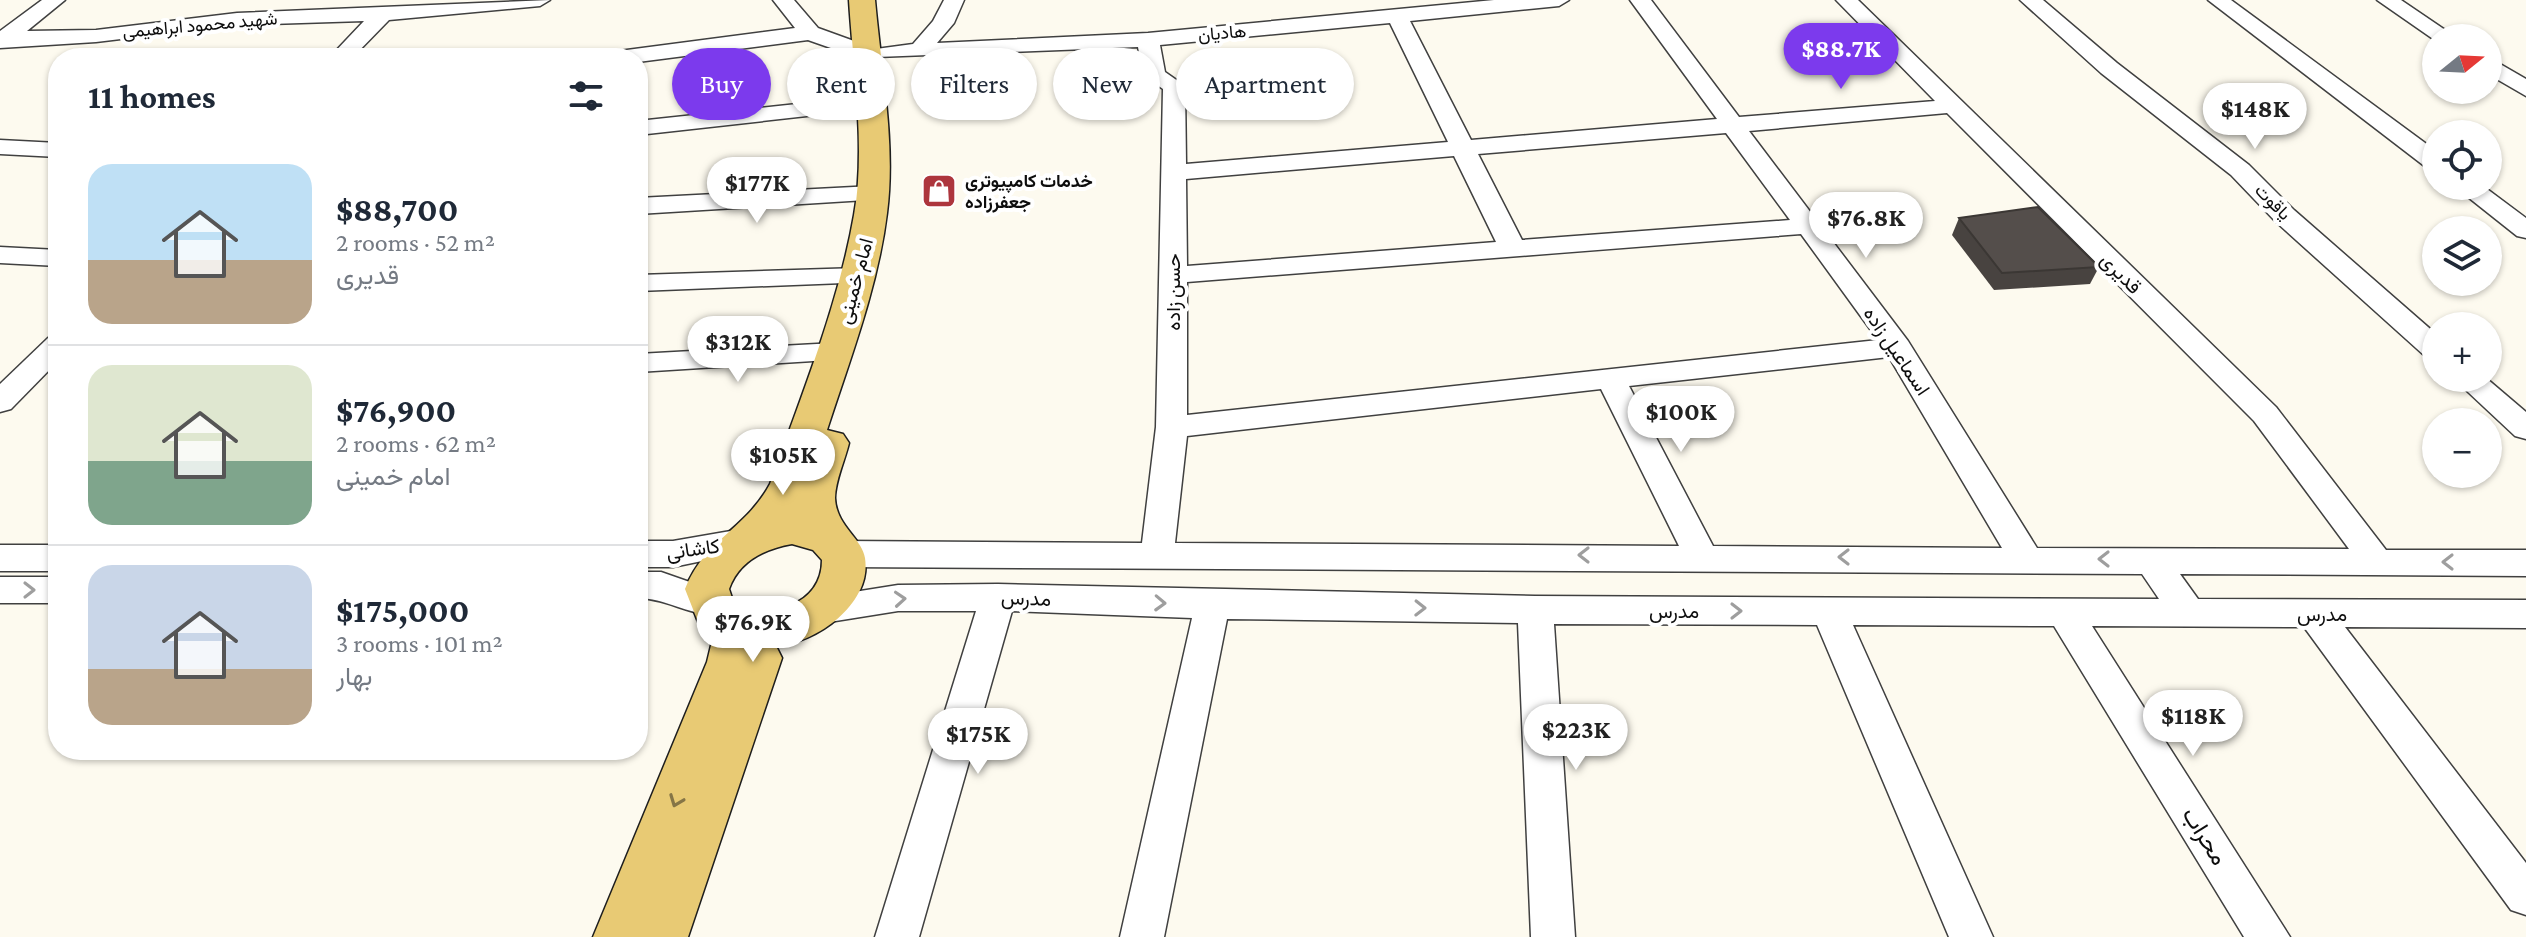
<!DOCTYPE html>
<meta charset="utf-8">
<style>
:root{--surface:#fff;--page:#f2f2f3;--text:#1f2937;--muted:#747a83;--line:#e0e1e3;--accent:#7c3aed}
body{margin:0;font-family:"Crimson Pro",Vazirmatn,serif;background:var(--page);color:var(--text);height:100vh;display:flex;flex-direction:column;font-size:30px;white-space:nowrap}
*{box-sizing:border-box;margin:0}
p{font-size:26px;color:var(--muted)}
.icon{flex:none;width:44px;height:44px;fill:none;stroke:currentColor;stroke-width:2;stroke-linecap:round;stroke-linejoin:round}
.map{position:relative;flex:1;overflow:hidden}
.panel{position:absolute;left:48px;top:48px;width:600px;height:712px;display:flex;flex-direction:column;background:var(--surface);border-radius:32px;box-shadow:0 2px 6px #0004}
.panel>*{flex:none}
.banner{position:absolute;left:672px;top:48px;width:760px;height:72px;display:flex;gap:16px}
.needle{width:52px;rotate:72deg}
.buttons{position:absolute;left:2422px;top:24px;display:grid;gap:16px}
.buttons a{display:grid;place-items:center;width:80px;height:80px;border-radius:50%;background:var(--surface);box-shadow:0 2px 6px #0004;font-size:40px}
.price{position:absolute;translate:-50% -68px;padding:0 18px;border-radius:28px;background:#fff;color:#222;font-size:26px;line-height:52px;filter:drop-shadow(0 2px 4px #0008)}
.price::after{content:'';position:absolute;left:50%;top:48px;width:24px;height:18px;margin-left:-12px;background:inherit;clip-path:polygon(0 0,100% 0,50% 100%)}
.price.selected{background:var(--accent);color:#fff}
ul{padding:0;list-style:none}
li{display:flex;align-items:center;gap:24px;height:200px;padding:0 40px}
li+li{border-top:2px solid var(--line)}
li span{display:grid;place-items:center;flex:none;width:224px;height:160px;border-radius:24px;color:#555}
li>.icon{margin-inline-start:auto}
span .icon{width:96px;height:96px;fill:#fffc;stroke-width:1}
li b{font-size:34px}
h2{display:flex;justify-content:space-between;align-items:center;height:96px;padding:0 40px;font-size:34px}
.chip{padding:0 28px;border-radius:36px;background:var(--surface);box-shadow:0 2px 6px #0004;font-size:28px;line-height:72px}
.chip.selected{background:var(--accent);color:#fff}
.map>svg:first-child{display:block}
</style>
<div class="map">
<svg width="2526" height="937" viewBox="0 0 2526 937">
<rect width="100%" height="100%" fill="#fdfaef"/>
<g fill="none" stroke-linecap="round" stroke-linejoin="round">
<!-- minor casing -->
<g stroke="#404040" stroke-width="3">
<g id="minor">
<path d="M42,0H65L27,31L96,30L237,13L550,0L540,6L389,20L352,58H329L364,21L237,25L96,42L0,48V31Z"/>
<path d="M773,0H794L818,28L876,49L913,44L933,21L944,0H964L954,23L937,43L1148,33L1494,0H1569L1559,6L1410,21L1471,140L1717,119L1630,0H1651L1739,117L1935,101L1836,0H1858L2276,407L2386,550H2526V576L2180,574L2198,599L2526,600V628L2345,627L2526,863V915L2511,910L2304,627L2092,626L2290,937H2244L2054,626L1853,625L1993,937H1949L1817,625L1554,624L1575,937H1531L1518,623L1227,619L1164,937H1120L1192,618L1012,611L919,937H875L976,611H898L823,623L810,619L805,609L810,599L898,585L998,584L1535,596L2159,599L2142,574L843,567L831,563L826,554L831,545L843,541L1142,543L1156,427L1163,89L1143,75L1138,47L877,57L868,61L808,40L638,62V58H608L619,51L795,28ZM1390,23L1448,142L1186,164L1185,86L1165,72L1160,45ZM1947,113L2254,421L2349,549L2037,548L1908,341L1749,131ZM1726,133L1790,220L1522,240L1478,154ZM1454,156L1496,242L1187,266L1186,179ZM1801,234L1878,340L1187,415V282ZM1889,357L2002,548L1713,546L1629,386ZM1601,389L1679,546L1175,543L1187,436Z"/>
<path d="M2020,0H2043L2117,63L2249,165L2294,210L2436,334V359L2426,357L2276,222L2231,175L2101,73Z"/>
<path d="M2208,0H2231L2436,151V170L2427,168Z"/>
<path d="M2377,0H2401L2457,38H2436V41Z"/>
<path d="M2488,57L2526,79V96L2488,74Z"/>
<path d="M871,96L883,103L879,108L638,135V121Z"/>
<path d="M0,140L58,143V157L0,154Z"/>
<path d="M873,186L886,194L882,199L638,214V198Z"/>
<path d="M2454,186H2483L2526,218V238L2517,236Z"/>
<path d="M0,247L58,250V266L0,263Z"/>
<path d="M859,268L869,270L873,276L869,282L638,291V275Z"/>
<path d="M58,335V361L11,409L0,412V384L48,338Z"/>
<path d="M835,343L845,345L850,352L845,359L638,372V354Z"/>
<path d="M2453,378H2486L2526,412V439L2515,436Z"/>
<path d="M748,528L760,531L765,540L760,549L673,567H638V541H673Z"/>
<rect x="0" y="545" width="58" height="26"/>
<path d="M638,572H661L721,593L727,603L721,613C697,620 668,598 638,598Z"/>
<rect x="0" y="577" width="58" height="26"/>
</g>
</g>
<!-- major casing -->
<g stroke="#1e1e1e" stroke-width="3">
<path id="major" d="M849,0H875C881,69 896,144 887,213C878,287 850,359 827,430L843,434L849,443C845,460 835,481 835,498C836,526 862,538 865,558C872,604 816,643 776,646L782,658L688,937H593L707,662L713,637L700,627L685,589C705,539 746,529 770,484C801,396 838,307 854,215C866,148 853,68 849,0ZM792,544L813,550L822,560C822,606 770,619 734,604L729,589C739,561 764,549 792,544Z"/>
</g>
<!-- minor -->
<use href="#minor" fill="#fff" fill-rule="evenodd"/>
<!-- major -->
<use href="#major" fill="#e8ca74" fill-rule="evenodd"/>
</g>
<!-- wall -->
<path fill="#484340" d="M1959,218L2099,267L2090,284L1994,290L1952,235Z"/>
<!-- building -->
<path fill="#544e4b" stroke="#3b3734" stroke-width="2" d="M2038,207L2099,267L2002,273L1959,218Z"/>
<!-- one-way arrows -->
<defs><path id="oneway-chevron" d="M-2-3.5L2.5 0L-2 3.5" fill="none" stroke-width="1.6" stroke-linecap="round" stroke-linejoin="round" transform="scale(2)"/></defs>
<g stroke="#9e9e9e">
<use href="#oneway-chevron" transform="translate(1584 555) rotate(-180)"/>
<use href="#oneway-chevron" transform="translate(1844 557) rotate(-180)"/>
<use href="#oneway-chevron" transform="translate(2104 559) rotate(-180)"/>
<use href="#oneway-chevron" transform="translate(2448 562) rotate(-180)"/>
<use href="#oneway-chevron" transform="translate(29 590)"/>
<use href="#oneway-chevron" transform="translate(900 599) rotate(-4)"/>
<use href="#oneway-chevron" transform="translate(1160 603) rotate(2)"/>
<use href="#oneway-chevron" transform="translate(1420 608) rotate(1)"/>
<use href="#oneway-chevron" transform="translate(1736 611)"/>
</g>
<use stroke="#857546" href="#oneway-chevron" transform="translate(676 801) rotate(111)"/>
<!-- icons -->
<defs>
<g id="shop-square" transform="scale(1.8)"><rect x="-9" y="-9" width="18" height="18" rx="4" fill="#ad353d" stroke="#fff"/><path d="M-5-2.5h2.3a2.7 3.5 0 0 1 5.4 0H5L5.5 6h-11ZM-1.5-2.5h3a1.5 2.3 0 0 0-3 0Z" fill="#fff"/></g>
</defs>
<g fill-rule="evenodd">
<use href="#shop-square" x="939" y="191"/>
</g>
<g text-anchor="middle" stroke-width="8" stroke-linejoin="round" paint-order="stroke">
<!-- far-street labels -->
<g font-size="18" fill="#0d0d0d" stroke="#fff">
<text transform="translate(200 25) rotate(-5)" y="6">شهید محمود ابراهیمی</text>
<text transform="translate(1222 33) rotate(-5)" y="6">هادیان</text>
<text transform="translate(2273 202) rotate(45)" y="6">یاقوت</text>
</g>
<!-- far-poi labels -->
<g font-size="18" font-weight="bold" fill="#0d0d0d" stroke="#fff" text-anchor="start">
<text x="965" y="187">خدمات کامپیوتری<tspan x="965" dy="21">جعفرزاده</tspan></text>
</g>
<!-- street labels -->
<g font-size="20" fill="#0d0d0d" stroke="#fff">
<text transform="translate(2121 273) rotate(45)" y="7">قدیری</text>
<text transform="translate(855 281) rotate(-75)" y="7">امام خمینی</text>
<text transform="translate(1173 292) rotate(-90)" y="7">حسن زاده</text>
<text transform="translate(1897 351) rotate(56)" y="7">اسماعیل زاده</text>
<text transform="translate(693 549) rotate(-8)" y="7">کاشانی</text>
<text transform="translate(1026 598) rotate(2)" y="7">مدرس</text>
<text x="1674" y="618">مدرس</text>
<text x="2322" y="621">مدرس</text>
</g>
<!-- near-street labels -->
<g font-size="24" fill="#0d0d0d" stroke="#fff">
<text transform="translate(2205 836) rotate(58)" y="8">محراب</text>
</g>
</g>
</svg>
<div class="buttons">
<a><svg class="needle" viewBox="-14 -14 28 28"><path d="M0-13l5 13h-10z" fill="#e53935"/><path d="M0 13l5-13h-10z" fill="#747a83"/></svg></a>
<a><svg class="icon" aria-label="locate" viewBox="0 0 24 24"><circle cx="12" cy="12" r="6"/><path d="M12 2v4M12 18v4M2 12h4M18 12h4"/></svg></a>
<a><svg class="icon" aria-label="layers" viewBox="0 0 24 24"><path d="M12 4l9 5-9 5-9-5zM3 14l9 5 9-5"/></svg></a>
<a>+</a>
<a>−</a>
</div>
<b class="price selected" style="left:1841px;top:91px">$88.7K</b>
<b class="price" style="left:2255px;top:151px">$148K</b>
<b class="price" style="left:757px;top:225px">$177K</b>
<b class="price" style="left:1866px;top:260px">$76.8K</b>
<b class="price" style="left:738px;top:384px">$312K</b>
<b class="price" style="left:1681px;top:454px">$100K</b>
<b class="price" style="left:783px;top:497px">$105K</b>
<b class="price" style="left:753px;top:664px">$76.9K</b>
<b class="price" style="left:2193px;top:758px">$118K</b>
<b class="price" style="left:1576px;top:772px">$223K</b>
<b class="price" style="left:978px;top:776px">$175K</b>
<div class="banner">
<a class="chip selected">Buy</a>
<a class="chip">Rent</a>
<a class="chip">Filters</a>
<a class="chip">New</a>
<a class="chip">Apartment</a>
</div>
<section class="panel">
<h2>11 homes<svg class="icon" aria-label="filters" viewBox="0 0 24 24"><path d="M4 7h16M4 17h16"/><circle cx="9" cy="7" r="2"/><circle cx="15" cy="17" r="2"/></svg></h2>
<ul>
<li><span style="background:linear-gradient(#bfe0f5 60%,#b9a48a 0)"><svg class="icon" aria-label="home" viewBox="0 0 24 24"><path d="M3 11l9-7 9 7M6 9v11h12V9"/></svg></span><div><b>$88,700</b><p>2 rooms · 52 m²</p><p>قدیری</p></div></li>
<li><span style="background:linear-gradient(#dfe7d0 60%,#7fa58c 0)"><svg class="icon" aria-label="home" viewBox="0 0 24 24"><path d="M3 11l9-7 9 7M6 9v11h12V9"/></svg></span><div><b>$76,900</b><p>2 rooms · 62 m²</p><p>امام خمینی</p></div></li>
<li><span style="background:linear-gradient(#c9d6e8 65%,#b9a48a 0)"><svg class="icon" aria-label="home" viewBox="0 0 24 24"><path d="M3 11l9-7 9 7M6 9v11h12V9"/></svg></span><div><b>$175,000</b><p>3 rooms · 101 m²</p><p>بهار</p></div></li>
</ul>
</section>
</div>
